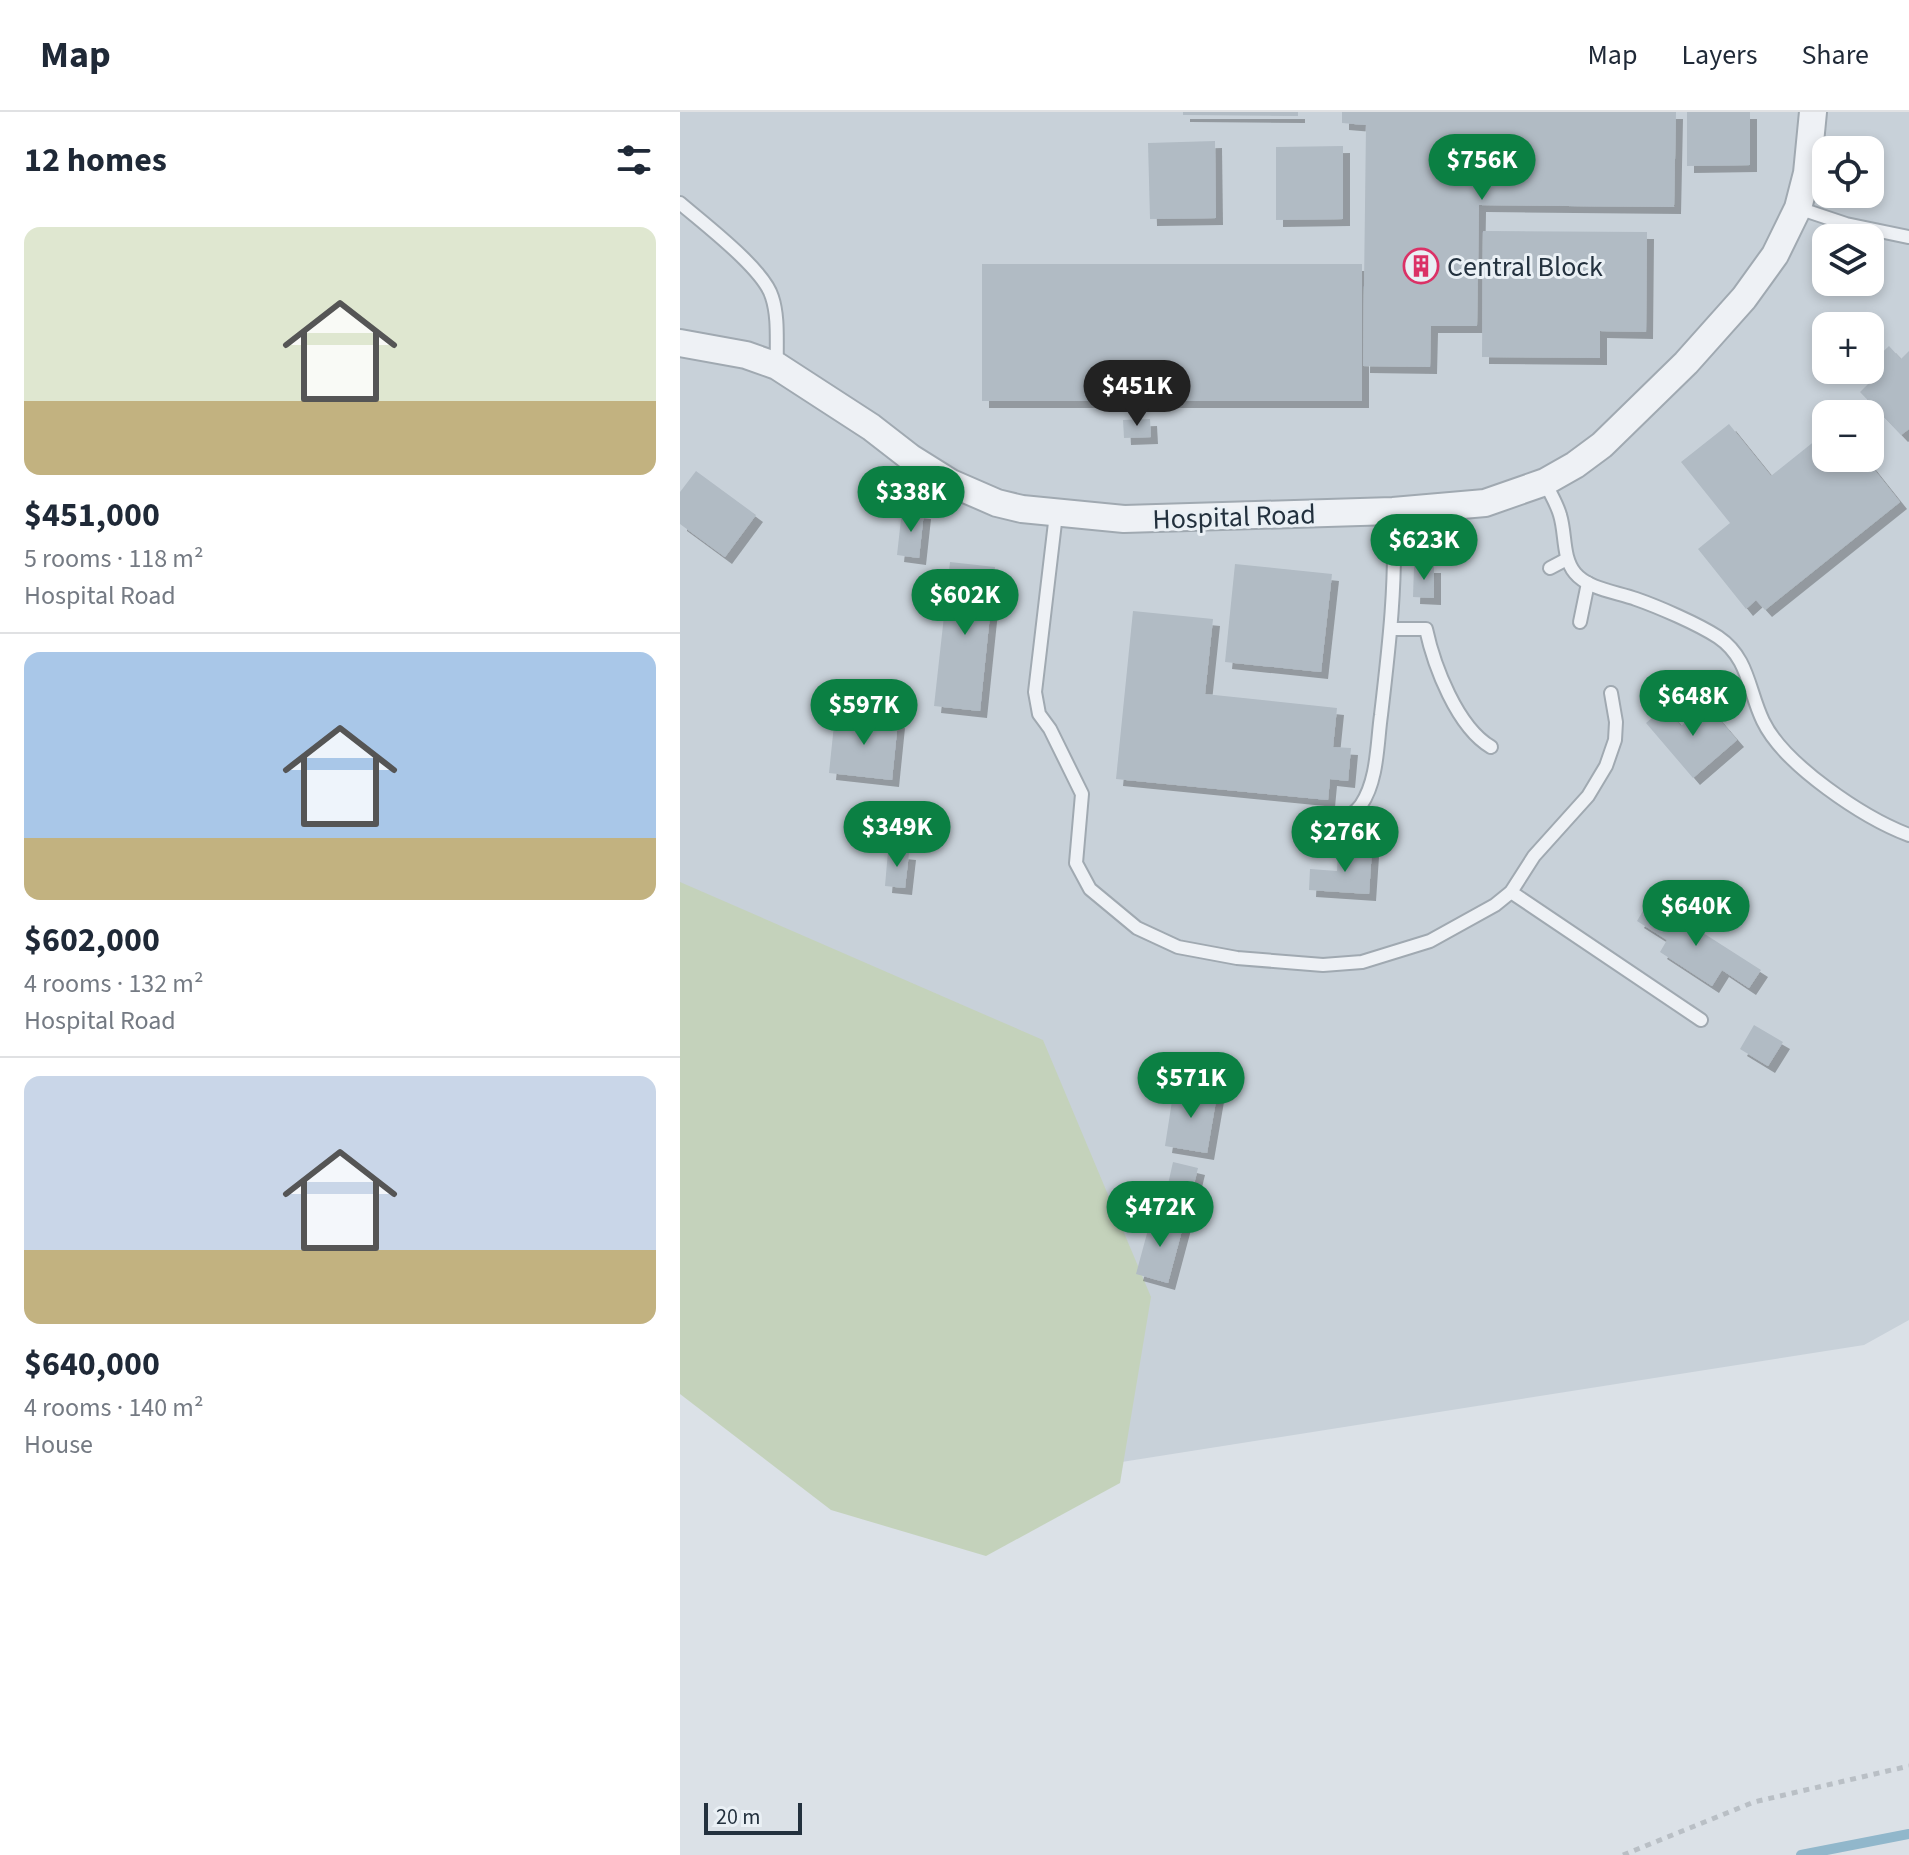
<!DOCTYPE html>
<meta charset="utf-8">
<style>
:root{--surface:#fff;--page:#f2f2f3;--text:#1f2937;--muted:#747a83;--line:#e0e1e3;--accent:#0b8043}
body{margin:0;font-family:"Source Sans 3",sans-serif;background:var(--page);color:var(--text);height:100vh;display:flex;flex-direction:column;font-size:30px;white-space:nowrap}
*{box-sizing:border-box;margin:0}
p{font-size:26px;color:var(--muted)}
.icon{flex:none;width:44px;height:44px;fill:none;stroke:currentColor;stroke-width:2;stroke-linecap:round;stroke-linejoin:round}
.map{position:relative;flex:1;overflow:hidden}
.drawer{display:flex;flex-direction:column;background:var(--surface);width:680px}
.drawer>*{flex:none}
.tools{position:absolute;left:1132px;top:24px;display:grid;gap:16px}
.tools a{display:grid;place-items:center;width:72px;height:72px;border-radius:16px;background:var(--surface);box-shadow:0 4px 12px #0003;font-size:40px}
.scale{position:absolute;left:24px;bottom:20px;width:98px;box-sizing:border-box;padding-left:8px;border:4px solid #23313e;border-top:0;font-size:22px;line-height:28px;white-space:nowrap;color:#23313e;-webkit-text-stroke:6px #eaf0f5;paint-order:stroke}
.price{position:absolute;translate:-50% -68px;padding:0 18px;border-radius:28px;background:var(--accent);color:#fff;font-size:26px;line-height:52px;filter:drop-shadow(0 2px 4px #0008)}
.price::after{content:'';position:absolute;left:50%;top:48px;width:24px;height:18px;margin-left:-12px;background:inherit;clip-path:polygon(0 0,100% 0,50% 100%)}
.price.selected{background:#222;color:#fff}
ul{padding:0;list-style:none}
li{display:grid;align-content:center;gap:16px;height:424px;padding:0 24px}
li+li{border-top:2px solid var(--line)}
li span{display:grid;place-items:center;height:248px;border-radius:16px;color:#555}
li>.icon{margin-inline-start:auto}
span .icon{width:144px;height:144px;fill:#fffc;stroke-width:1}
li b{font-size:34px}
h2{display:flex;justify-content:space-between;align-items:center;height:96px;padding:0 24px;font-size:34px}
header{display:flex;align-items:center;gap:48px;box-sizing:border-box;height:112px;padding:0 40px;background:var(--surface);border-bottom:2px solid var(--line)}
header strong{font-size:38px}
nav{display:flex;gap:44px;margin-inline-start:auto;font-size:28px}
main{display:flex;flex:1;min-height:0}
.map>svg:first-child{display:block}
</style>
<header>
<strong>Map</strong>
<nav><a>Map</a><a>Layers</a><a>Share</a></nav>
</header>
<main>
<section class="drawer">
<h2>12 homes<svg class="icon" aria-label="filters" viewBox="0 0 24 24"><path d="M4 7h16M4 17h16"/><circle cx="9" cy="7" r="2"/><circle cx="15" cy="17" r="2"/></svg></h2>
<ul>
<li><span style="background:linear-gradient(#dfe7d0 70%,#c2b280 0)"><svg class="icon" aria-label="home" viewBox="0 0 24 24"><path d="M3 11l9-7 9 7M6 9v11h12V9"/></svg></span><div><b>$451,000</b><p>5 rooms · 118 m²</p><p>Hospital Road</p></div></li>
<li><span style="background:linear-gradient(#a9c7e8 75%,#c2b280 0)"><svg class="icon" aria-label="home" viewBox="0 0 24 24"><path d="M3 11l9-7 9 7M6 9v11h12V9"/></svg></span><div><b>$602,000</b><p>4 rooms · 132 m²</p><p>Hospital Road</p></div></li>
<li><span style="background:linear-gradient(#c9d6e8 70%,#c2b280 0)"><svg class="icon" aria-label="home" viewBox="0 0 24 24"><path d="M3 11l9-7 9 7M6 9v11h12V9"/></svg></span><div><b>$640,000</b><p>4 rooms · 140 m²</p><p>House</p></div></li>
</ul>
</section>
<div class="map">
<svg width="1229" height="1743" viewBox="0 0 1229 1743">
<defs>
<filter id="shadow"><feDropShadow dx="7" dy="7" stdDeviation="0" flood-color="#0004"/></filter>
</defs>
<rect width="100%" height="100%" fill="#dbe1e7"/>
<!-- built -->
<path fill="#c8d1d9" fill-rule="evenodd" d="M0,0H1229V1208L1184,1233L391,1358L0,1248ZM1146,38H1190V82H1146ZM1146,126H1190V170H1146ZM1146,214H1190V258H1146ZM1146,302H1190V346H1146Z"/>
<!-- green -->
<path fill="#c4d2bb" d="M0,770L363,928L471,1185L440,1371L306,1444L151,1398L0,1282Z"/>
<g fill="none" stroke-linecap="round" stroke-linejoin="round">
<!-- stream -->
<path stroke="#91b7cb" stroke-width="10" d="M1121,1743L1229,1722"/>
</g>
<!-- building -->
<g fill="#b1bbc4" filter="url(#shadow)">
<path d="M503,0H618V4L503,3Z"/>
<path d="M662,0H996L994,95L799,93L797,214H751L750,255L683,254L686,13L662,11Z"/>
<path d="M1007,0H1070V53L1007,54Z"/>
<path d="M535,29L536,106L470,107L468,31Z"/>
<path d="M663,34V107L596,108V35Z"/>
<path d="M803,119L967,120L966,220L920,219V246L802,245Z"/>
<rect x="302" y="152" width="380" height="137"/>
<path d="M1209,234L1221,247L1229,239V317L1221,323L1180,280L1190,270L1181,260L1190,258V252Z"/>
<path d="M470,307L471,325L444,326L443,308Z"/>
<path d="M1049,312L1091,364L1146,320V346H1185L1220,390L1085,498L1076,488L1066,497L1018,437L1050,411L1001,350Z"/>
<path d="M16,359L76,403L45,445L0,412V380Z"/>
<path d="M222,398L244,400L239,446L217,443Z"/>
<path d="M270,450L315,455L300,599L254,594Z"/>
<path d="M555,452L652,462L641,560L545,550Z"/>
<path d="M734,454H754V486L733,485Z"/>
<path d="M453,499L533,507L525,582L657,596L653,635L671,636L668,669L650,667L648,688L436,667Z"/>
<path d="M1026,592L1057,628L1013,666L966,611L985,595L1001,614Z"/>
<path d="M155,603L218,609L212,668L149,661Z"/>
<path d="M658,736L692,738L689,782L629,778L630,757L657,759Z"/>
<path d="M208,739L229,741L225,776L205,774Z"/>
<path d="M970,787L1081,858L1069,876L1042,858L1032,874L980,840L987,828L957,809Z"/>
<path d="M1074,913L1103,930L1088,954L1060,937Z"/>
<path d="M494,976L537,983L527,1041L485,1034Z"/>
<path d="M493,1050L518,1056L506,1105L482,1099Z"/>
<path d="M472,1103L504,1111L488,1171L456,1162Z"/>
</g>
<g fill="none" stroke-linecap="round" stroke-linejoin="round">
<!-- lane casing -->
<g stroke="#a0a9b1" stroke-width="16">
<g id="lane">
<path d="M0,91C23,111 84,157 92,185C99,206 96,232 97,254"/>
<path d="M1118,96L1166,112L1228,125"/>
<path d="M865,370C870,381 877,392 880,403C886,422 882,445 895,461C908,477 937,480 956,487C979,495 1018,512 1038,525C1069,546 1068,578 1083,609C1104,653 1184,706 1229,723"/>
<path d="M376,402L355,580L359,602L370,617L402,682L396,751L410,777L457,816L498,835L557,846L643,853L682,850L750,829L815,793L831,780L854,744L908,684L926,654L935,628L936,610L931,581"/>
<path d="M870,456L887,447"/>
<path d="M900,510L908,471"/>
<path d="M711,517H746C754,554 777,615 811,635"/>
<path d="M625,710C647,710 667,712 681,693C698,668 697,631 701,603C709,535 717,468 713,399"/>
<path d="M831,780L1021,908"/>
</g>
</g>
<!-- street casing -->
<g stroke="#a0a9b1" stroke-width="30">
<path id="street" d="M0,231L66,243L97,254L191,315L231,346L271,371L317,391L342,397L444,407L713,399L805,391L865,370L895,353L922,333L1006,251L1064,186L1095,143L1118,96L1127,61L1133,0"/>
</g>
<!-- path -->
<path stroke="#b9bfc5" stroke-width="5" stroke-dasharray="6 6" stroke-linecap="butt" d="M943,1743L1074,1690L1229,1654"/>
<!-- lane -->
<use href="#lane" stroke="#eef1f5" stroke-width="12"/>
<!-- street -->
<use href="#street" stroke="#eef1f5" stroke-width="26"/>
</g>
<!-- icons -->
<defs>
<g id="building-ring" transform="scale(1.8)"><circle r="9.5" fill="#eaf0f5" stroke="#db3166" stroke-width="1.5"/><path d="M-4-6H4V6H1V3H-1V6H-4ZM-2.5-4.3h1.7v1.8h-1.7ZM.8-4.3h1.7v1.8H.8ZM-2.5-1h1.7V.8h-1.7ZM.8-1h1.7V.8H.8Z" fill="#db3166"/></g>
</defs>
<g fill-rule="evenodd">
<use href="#building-ring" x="741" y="154"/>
</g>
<g text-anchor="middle" stroke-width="6" stroke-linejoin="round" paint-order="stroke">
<!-- poi labels -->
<g font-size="28" fill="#23313e" stroke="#eaf0f5" text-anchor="start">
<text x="767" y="164">Central Block</text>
</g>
<!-- street labels -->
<g font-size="28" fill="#23313e" stroke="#eaf0f5">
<text transform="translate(554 404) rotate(-2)" y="10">Hospital Road</text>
</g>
</g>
</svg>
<div class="tools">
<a><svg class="icon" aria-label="locate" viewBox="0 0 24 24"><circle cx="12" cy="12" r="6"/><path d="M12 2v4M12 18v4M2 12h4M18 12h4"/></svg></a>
<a><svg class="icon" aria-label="layers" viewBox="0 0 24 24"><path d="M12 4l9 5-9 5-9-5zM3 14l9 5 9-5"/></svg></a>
<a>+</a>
<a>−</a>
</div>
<div class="scale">20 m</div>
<b class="price" style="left:802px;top:90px">$756K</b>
<b class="price selected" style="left:457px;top:316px">$451K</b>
<b class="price" style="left:231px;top:422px">$338K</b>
<b class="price" style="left:744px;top:470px">$623K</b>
<b class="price" style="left:285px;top:525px">$602K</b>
<b class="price" style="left:1013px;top:626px">$648K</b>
<b class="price" style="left:184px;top:635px">$597K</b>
<b class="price" style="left:217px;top:757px">$349K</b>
<b class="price" style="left:665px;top:762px">$276K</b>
<b class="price" style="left:1016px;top:836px">$640K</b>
<b class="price" style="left:511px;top:1008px">$571K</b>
<b class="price" style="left:480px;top:1137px">$472K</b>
</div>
</main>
